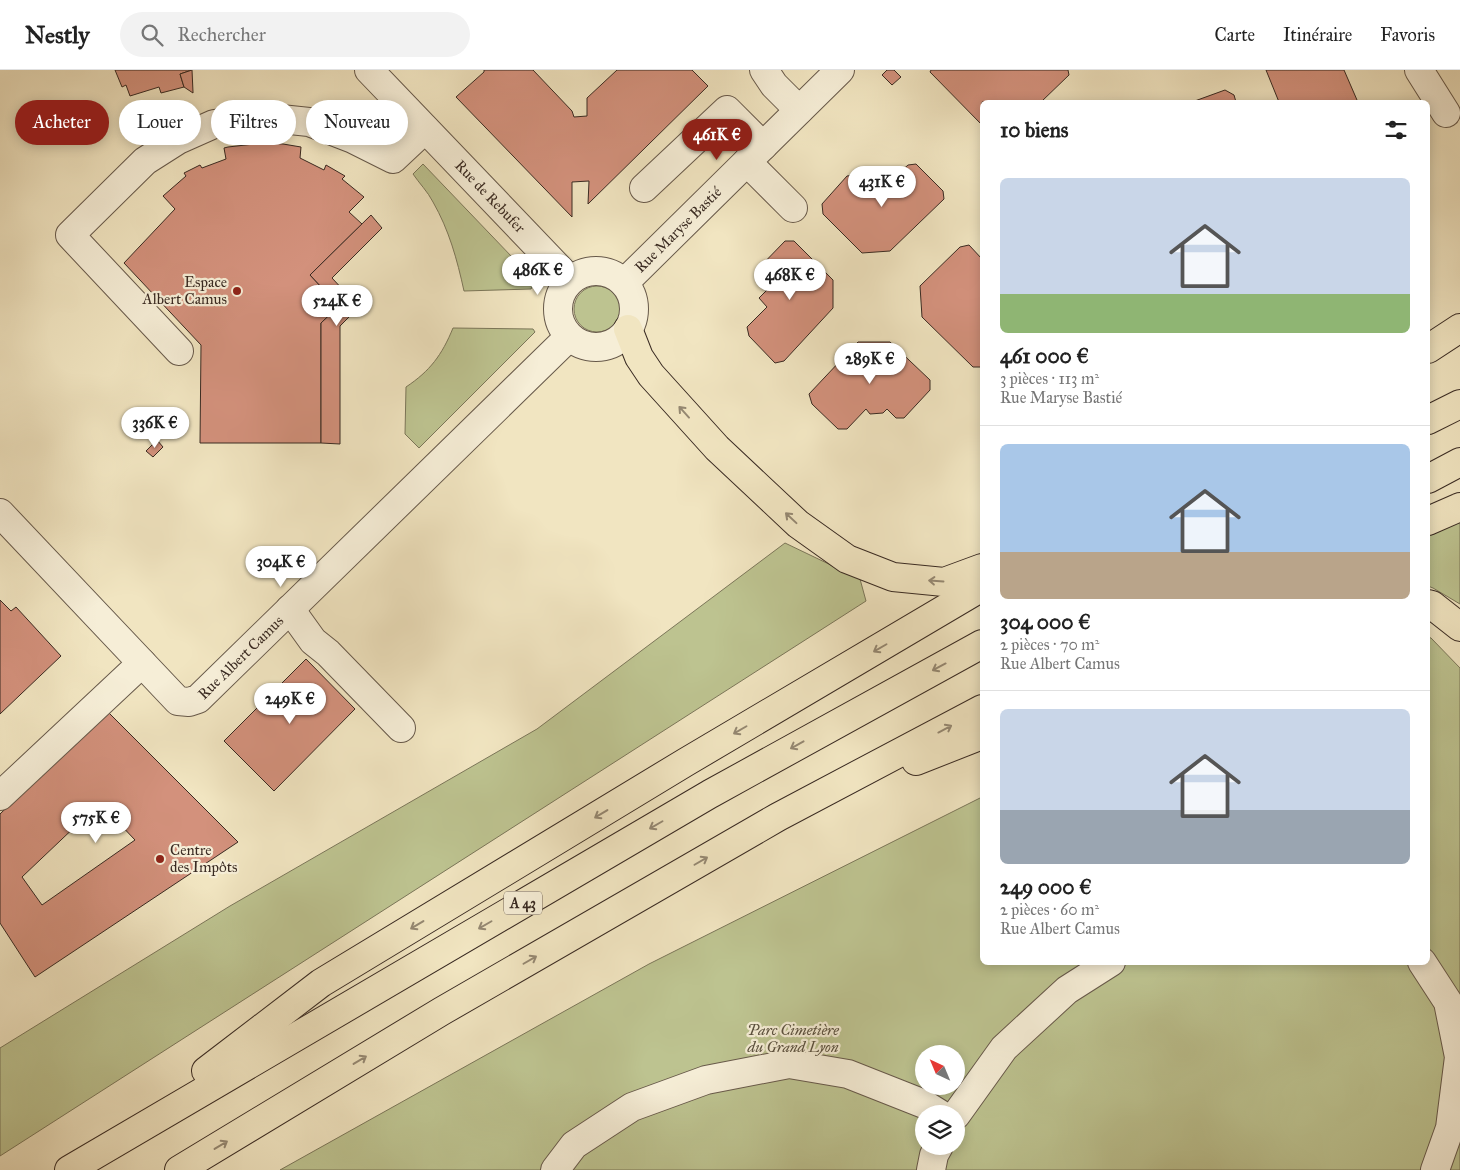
<!DOCTYPE html>
<html lang="fr">
<meta charset="utf-8">
<style>
:root{--surface:#fff;--page:#f2f2f2;--text:#222;--muted:#767676;--line:#e0e0e0;--accent:#8f2418}
body{margin:0;font-family:"IM FELL Great Primer",serif;background:var(--page);color:var(--text);height:100vh;display:flex;flex-direction:column;font-size:19px;white-space:nowrap}
*{box-sizing:border-box;margin:0}
p{font-size:16px;color:var(--muted)}
.icon{flex:none;width:28px;height:28px;fill:none;stroke:currentColor;stroke-width:2;stroke-linecap:round;stroke-linejoin:round}
.map{position:relative;flex:1;overflow:hidden}
.side{position:absolute;left:980px;top:30px;width:450px;height:865px;display:flex;flex-direction:column;background:var(--surface);border-radius:8px;box-shadow:0 2px 12px #0003}
.side>*{flex:none}
.top-card{position:absolute;left:15px;top:30px;width:475px;height:45px;display:flex;gap:10px}
.needle{width:32px;rotate:316deg}
.controls{position:absolute;left:915px;top:975px;display:grid;gap:10px}
.controls a{display:grid;place-items:center;width:50px;height:50px;border-radius:50%;background:var(--surface);box-shadow:0 2px 12px #0003;font-size:25px}
.price{position:absolute;translate:-50% -42px;padding:0 11px;border-radius:18px;background:#fff;color:#222;font-size:16px;line-height:32px;filter:drop-shadow(0 1px 2px #0008)}
.price::after{content:'';position:absolute;left:50%;top:30px;width:15px;height:11px;margin-left:-8px;background:inherit;clip-path:polygon(0 0,100% 0,50% 100%)}
.price.active{background:var(--accent);color:#fff}
ul{padding:0;list-style:none}
li{display:grid;align-content:center;gap:10px;height:265px;padding:0 20px}
li+li{border-top:1px solid var(--line)}
li span{display:grid;place-items:center;height:155px;border-radius:8px;color:#555}
li>.icon{margin-inline-start:auto}
span .icon{width:90px;height:90px;fill:#fffc;stroke-width:1}
li b{font-size:21px}
h2{display:flex;justify-content:space-between;align-items:center;height:60px;padding:0 20px;font-size:21px}
.chip{padding:0 18px;border-radius:22px;background:var(--surface);box-shadow:0 2px 12px #0003;font-size:18px;line-height:45px}
.chip.active{background:var(--accent);color:#fff}
header{display:flex;align-items:center;gap:30px;box-sizing:border-box;height:70px;padding:0 25px;background:var(--surface);border-bottom:1px solid var(--line)}
header strong{font-size:24px}
nav{display:flex;gap:28px;margin-inline-start:auto;font-size:18px}
.search{width:350px;height:45px;background:var(--page);display:flex;align-items:center;gap:12px;box-sizing:border-box;padding:0 18px;border-radius:28px;color:var(--muted);font-size:19px}
.map>svg:first-child{display:block}
</style>
<header>
<strong>Nestly</strong>
<div class="search"><svg class="icon" aria-label="search" viewBox="0 0 24 24"><circle cx="10" cy="10" r="6"/><path d="M15 15l6 6"/></svg>Rechercher</div>
<nav><a>Carte</a><a>Itinéraire</a><a>Favoris</a></nav>
</header>
<div class="map">
<svg width="1460" height="1100" viewBox="0 0 1460 1100">
<rect width="100%" height="100%" fill="#f1e5c1"/>
<filter id="stains"><feTurbulence type="fractalNoise" baseFrequency=".004" numOctaves="4"/><feColorMatrix values="0 0 0 0 .2 0 0 0 0 .09 0 0 0 0 .02 0 0 0 .5 -.17"/></filter>
<radialGradient id="worn" r=".72"><stop offset=".6" stop-color="#630" stop-opacity="0"/><stop offset="1" stop-color="#630" stop-opacity=".3"/></radialGradient>
<!-- green -->
<g fill="#bdc390" stroke="#7b7659" fill-rule="evenodd">
<path d="M423,94L535,211L531,219L464,221C457,189 449,160 433,132C428,122 419,113 413,104Z"/>
<circle cx="597" cy="239" r="23"/>
<path d="M453,258L533,259L535,262L419,378L405,364L406,317C430,301 442,285 453,258Z"/>
<path d="M1460,451V534L1433,518L1428,516V465Z"/>
<path d="M785,473L860,509L866,531L0,1086V978L230,836L537,659Z"/>
<path d="M1428,567L1431,568L1460,598V1100H280L649,894L982,727V892H1428ZM924,984H956V1016H924ZM924,1044H956V1076H924Z"/>
</g>
<!-- building -->
<g fill="#d3917c" stroke="#392a22" fill-rule="evenodd">
<path d="M115,0H192L180,4L184,17L161,23L159,17L130,26L126,15L122,17Z"/>
<path d="M192,0L193,22V23L184,17L180,4Z"/>
<path d="M484,0H533L572,41L574,47L587,46V28L617,0H692L708,16L588,134L589,111L572,112V147L456,27L484,2Z"/>
<path d="M887,0H894L901,7L892,15L882,5Z"/>
<path d="M931,0H1068L1069,5L1041,32H982V55L930,2Z"/>
<path d="M1266,0H1344L1357,30L1356,32H1279Z"/>
<path d="M1225,20L1234,25L1236,32H1192Z"/>
<path d="M263,73L283,74L301,77L300,88L324,100L326,95L345,106L342,109L364,127L349,142L362,154L310,205L339,236L321,253V373H200L201,275L124,193L175,139L163,126L186,106L184,103L200,95L202,98L226,89L224,78L228,77Z"/>
<path d="M916,94L943,121L944,129L890,181L862,183L823,144L822,134L847,106L855,105L865,115L869,111L882,109L887,114L908,95Z"/>
<path d="M371,145L382,158L332,208L359,237L340,256V374L321,373V253L339,236L310,205Z"/>
<path d="M785,171H794L833,210V238L784,291L775,293L749,266L747,257L767,237L759,228L769,218L757,208L756,201Z"/>
<path d="M969,175L982,189V295L981,297H973L922,247L920,216L960,177Z"/>
<path d="M858,272H890L930,310V320L904,348H896L887,339L883,343L870,344L866,339L847,359H838L812,334L809,324Z"/>
<path d="M157,370L163,377L153,387L146,381Z"/>
<path d="M0,530L11,541L16,537L61,586L0,644Z"/>
<path d="M306,589L355,639L274,721L224,671Z"/>
<path d="M107,641L238,772L35,907L0,853V744ZM100,733L135,770L42,835L22,807Z"/>
</g>
<g fill="none" stroke-linecap="round" stroke-linejoin="round">
<!-- minor casing -->
<g stroke="#67594a" stroke-width="30">
<g id="minor">
<path id="s1" d="M369,0L570,210"/>
<path d="M764,0L774,15L799,40"/>
<path d="M1419,0L1446,43"/>
<path d="M747,92L793,138"/>
<path d="M644,118L727,40L763,76"/>
<circle cx="596" cy="239" r="38"/>
<path id="s2" d="M624,213L840,0"/>
<path d="M179,281L70,165L145,91L178,70L214,54L262,47L309,52L353,69L393,89L425,59"/>
<path id="s3" d="M0,443L178,631L189,632L198,629L569,267"/>
<path d="M290,539L313,571L328,583L401,658"/>
<path d="M0,726L142,593"/>
<path d="M1422,892L1448,932L1459,987L1450,1058L1435,1100"/>
<path d="M956,1045L1004,978L1067,920L1111,892"/>
<path d="M555,1100L574,1075L632,1037L706,1010L789,994L848,1004L924,1034L940,1044"/>
<path d="M931,1100L934,1085L939,1076"/>
</g>
</g>
<!-- highway casing -->
<g stroke="#392a22" stroke-width="30">
<g id="highway">
<path d="M628,259L639,287L651,305L717,378L798,454L847,489L893,507L944,512L982,498"/>
<path d="M1428,279L1460,258"/>
<path d="M1428,350L1460,334"/>
<path d="M1428,409L1460,392"/>
<path d="M1428,451L1460,437"/>
<path d="M1428,534L1432,535L1460,557"/>
<path d="M916,691L982,665"/>
<path d="M206,1001L321,913L686,692L982,517"/>
<path d="M69,1100L710,724L982,574"/>
<path d="M179,1100L442,941L778,747L982,639"/>
</g>
</g>
<!-- minor -->
<use href="#minor" stroke="#f6eed7" stroke-width="28"/>
<!-- highway -->
<use href="#highway" stroke="#f1e5c1" stroke-width="28"/>
</g>
<!-- one-way arrows -->
<defs><path id="oneway-shaft" d="M-6 0H5M1.5-3L5.5 0L1.5 3" fill="none" stroke-width="1.6" stroke-linecap="round" stroke-linejoin="round" transform="scale(1.25)"/></defs>
<g stroke="#958872">
<use href="#oneway-shaft" transform="translate(684 342) rotate(-132)"/>
<use href="#oneway-shaft" transform="translate(791 448) rotate(-137)"/>
<use href="#oneway-shaft" transform="translate(936 511) rotate(-176)"/>
<use href="#oneway-shaft" transform="translate(880 578) rotate(150)"/>
<use href="#oneway-shaft" transform="translate(939 597) rotate(152)"/>
<use href="#oneway-shaft" transform="translate(945 659) rotate(-28)"/>
<use href="#oneway-shaft" transform="translate(740 660) rotate(150)"/>
<use href="#oneway-shaft" transform="translate(797 675) rotate(151)"/>
<use href="#oneway-shaft" transform="translate(601 744) rotate(149)"/>
<use href="#oneway-shaft" transform="translate(656 755) rotate(150)"/>
<use href="#oneway-shaft" transform="translate(701 791) rotate(-30)"/>
<use href="#oneway-shaft" transform="translate(417 855) rotate(149)"/>
<use href="#oneway-shaft" transform="translate(485 855) rotate(150)"/>
<use href="#oneway-shaft" transform="translate(530 890) rotate(-30)"/>
<use href="#oneway-shaft" transform="translate(360 990) rotate(-31)"/>
<use href="#oneway-shaft" transform="translate(221 1075) rotate(-31)"/>
</g>
<!-- markers -->
<g fill="#8f2418" stroke="#f6eed7" stroke-width="2">
<circle cx="237" cy="221" r="5"/>
<circle cx="160" cy="789" r="5"/>
</g>
<g text-anchor="middle" stroke-width="4.5" stroke-linejoin="round" paint-order="stroke">
<!-- shield labels -->
<rect fill="#f6eed7" stroke="#726558" stroke-width="1" x="504" y="821.5" width="38" height="23" rx="4"/>
<g font-size="14" font-weight="bold" fill="#392a22">
<text x="523" y="838">A 43</text>
</g>
<!-- street labels -->
<g font-size="15" fill="#392a22" stroke="#f6eed7">
<text dy="5" stroke="none"><textPath href="#s1" startOffset="175">Rue de Rebufer</textPath></text>
<text dy="5" stroke="none"><textPath href="#s2" startOffset="76">Rue Maryse Bastié</textPath></text>
<text dy="5" stroke="none"><textPath href="#s3" startOffset="339">Rue Albert Camus</textPath></text>
</g>
<!-- poi labels -->
<g font-size="15" fill="#392a22" stroke="#f6eed7" text-anchor="end">
<text x="227" y="217">Espace<tspan x="227" dy="17">Albert Camus</tspan></text>
<text x="170" y="785" text-anchor="start">Centre<tspan x="170" dy="17">des Impôts</tspan></text>
</g>
<!-- park labels -->
<g font-size="15" font-style="italic" fill="#5a503e" stroke="#f6eed7">
<text x="793" y="965">Parc Cimetière<tspan x="793" dy="17">du Grand Lyon</tspan></text>
</g>
</g>
<rect width="100%" height="100%" filter="url(#stains)"/>
<rect width="100%" height="100%" fill="url(#worn)"/>
</svg>
<div class="controls">
<a><svg class="needle" viewBox="-14 -14 28 28"><path d="M0-13l5 13h-10z" fill="#e53935"/><path d="M0 13l5-13h-10z" fill="#767676"/></svg></a>
<a><svg class="icon" aria-label="layers" viewBox="0 0 24 24"><path d="M12 4l9 5-9 5-9-5zM3 14l9 5 9-5"/></svg></a>
</div>
<b class="price active" style="left:717px;top:91px">461K €</b>
<b class="price" style="left:882px;top:138px">431K €</b>
<b class="price" style="left:538px;top:226px">486K €</b>
<b class="price" style="left:790px;top:231px">468K €</b>
<b class="price" style="left:337px;top:257px">524K €</b>
<b class="price" style="left:870px;top:315px">289K €</b>
<b class="price" style="left:155px;top:379px">336K €</b>
<b class="price" style="left:281px;top:518px">304K €</b>
<b class="price" style="left:290px;top:655px">249K €</b>
<b class="price" style="left:96px;top:774px">575K €</b>
<div class="top-card">
<a class="chip active">Acheter</a>
<a class="chip">Louer</a>
<a class="chip">Filtres</a>
<a class="chip">Nouveau</a>
</div>
<section class="side">
<h2>10 biens<svg class="icon" aria-label="filters" viewBox="0 0 24 24"><path d="M4 7h16M4 17h16"/><circle cx="9" cy="7" r="2"/><circle cx="15" cy="17" r="2"/></svg></h2>
<ul>
<li><span style="background:linear-gradient(#c9d6e8 75%,#8fb573 0)"><svg class="icon" aria-label="home" viewBox="0 0 24 24"><path d="M3 11l9-7 9 7M6 9v11h12V9"/></svg></span><div><b>461 000 €</b><p>3 pièces · 113 m²</p><p>Rue Maryse Bastié</p></div></li>
<li><span style="background:linear-gradient(#a9c7e8 70%,#b9a48a 0)"><svg class="icon" aria-label="home" viewBox="0 0 24 24"><path d="M3 11l9-7 9 7M6 9v11h12V9"/></svg></span><div><b>304 000 €</b><p>2 pièces · 70 m²</p><p>Rue Albert Camus</p></div></li>
<li><span style="background:linear-gradient(#c9d6e8 65%,#9aa5b1 0)"><svg class="icon" aria-label="home" viewBox="0 0 24 24"><path d="M3 11l9-7 9 7M6 9v11h12V9"/></svg></span><div><b>249 000 €</b><p>2 pièces · 60 m²</p><p>Rue Albert Camus</p></div></li>
</ul>
</section>
</div>
